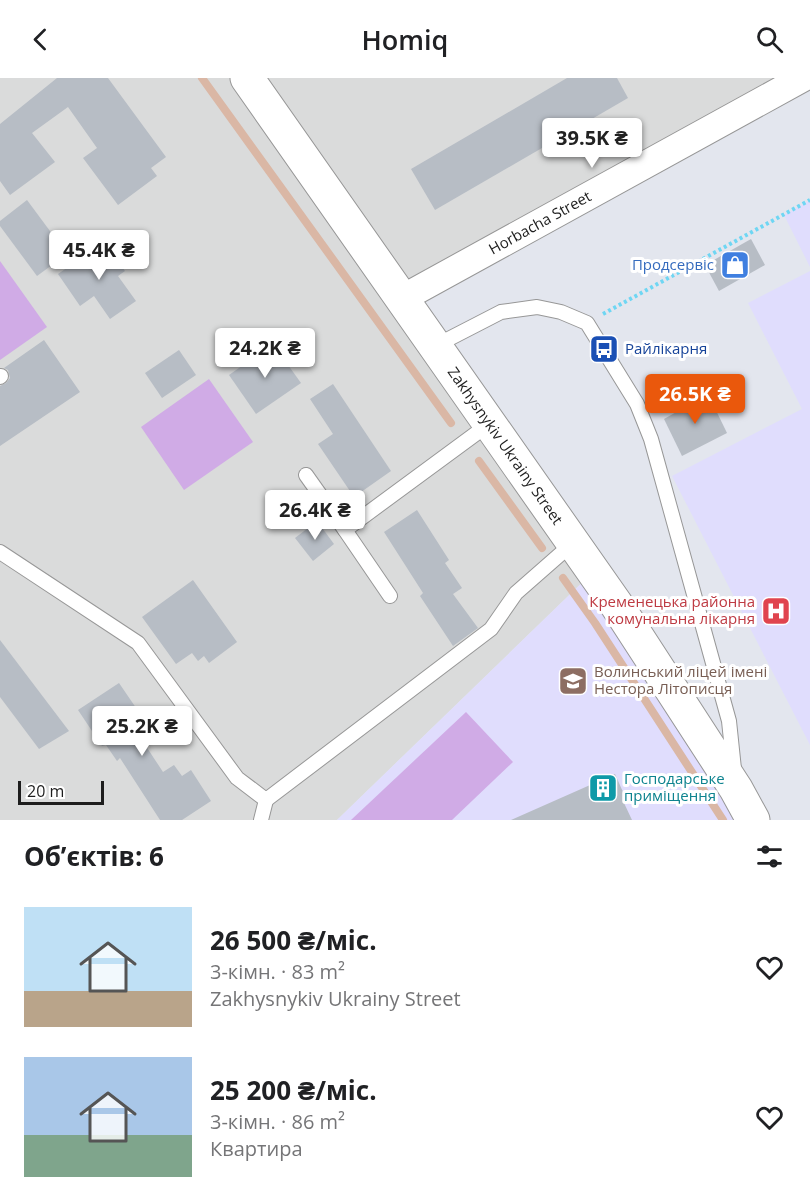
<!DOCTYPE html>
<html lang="uk">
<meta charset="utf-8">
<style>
:root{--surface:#fff;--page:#f2f2f2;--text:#202124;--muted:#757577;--accent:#ea580c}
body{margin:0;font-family:"Open Sans",sans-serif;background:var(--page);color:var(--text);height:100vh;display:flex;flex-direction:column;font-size:22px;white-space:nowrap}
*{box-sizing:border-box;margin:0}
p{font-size:20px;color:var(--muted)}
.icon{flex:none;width:33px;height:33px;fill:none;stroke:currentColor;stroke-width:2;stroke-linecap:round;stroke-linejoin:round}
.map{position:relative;height:742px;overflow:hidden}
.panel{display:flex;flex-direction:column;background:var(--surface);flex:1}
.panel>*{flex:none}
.scale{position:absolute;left:18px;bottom:15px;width:86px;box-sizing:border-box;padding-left:6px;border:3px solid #1d1d1d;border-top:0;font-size:16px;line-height:21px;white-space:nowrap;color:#1d1d1d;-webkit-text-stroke:4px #fff;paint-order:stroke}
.price{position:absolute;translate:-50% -51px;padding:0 14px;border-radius:6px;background:#fff;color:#222;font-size:20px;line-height:39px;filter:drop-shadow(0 2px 3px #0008)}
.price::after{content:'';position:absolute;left:50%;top:36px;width:18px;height:14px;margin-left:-9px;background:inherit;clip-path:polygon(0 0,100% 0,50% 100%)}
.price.current{background:var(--accent);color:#fff}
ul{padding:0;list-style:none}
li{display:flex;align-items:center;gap:18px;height:150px;padding:0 24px}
li span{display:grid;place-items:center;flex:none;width:168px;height:120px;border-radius:0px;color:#555}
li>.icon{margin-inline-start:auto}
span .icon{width:72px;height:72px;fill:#fffc;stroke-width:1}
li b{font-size:26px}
h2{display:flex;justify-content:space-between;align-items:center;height:72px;padding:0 24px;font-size:26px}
header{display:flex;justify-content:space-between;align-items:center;height:78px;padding:0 24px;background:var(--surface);font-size:27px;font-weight:600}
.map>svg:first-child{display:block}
</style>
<header><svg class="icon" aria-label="back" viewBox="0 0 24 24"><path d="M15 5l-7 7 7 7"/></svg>Homiq<svg class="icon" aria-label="search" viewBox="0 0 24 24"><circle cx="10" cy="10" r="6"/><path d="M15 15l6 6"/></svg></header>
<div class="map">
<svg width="810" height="742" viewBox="0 0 810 742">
<rect width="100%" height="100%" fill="#e3e6ee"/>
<!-- residential -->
<path fill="#dadbdb" d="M0,0H803L403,220L593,494L337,742H0Z"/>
<!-- education -->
<g fill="#e0ddfd">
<path d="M810,122V189L784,137Z"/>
<path d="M810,193V667L672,398L802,331L748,225Z"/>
<path d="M593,494L753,742H337Z"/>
</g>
<!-- grass -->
<g fill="#d0abe6">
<path d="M0,183L47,249L0,282Z"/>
<path d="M209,301L253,364L184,412L141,349Z"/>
<path d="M466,634L513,684L452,742H351Z"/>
</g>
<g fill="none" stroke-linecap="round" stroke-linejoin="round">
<!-- stream -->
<g stroke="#dab7a5" stroke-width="8">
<path d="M202,0L451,345"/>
<path d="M479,383L542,470"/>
<path d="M563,500L595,545L723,742"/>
</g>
</g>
<!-- building -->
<g fill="#b7bdc5">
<path d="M57,0H108L166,79L151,90L157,98L118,127L83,80L97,70L68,29L32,55L55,84L10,117L0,103V46Z"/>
<path d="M567,0H617L628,20L435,132L411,91Z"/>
<path d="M27,122L67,176L37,198L0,148V143Z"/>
<path d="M751,161L765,187L719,213L705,187Z"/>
<path d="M104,164L125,193L118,198L136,223L110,241L94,218L80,228L58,196Z"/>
<path d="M44,262L80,314L0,368V308L6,305L10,300L8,292L4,290Z"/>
<path d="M273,266L301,305L256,336L229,297Z"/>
<path d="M179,272L196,297L162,320L145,295Z"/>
<path d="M333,306L391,393L354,419L318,366L333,356L310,321Z"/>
<path d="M708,316L727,355L682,378L664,341Z"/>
<path d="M417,432L449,482L445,485L462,510L453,516L478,550L453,568L420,518L423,515L384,454Z"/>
<path d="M317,443L334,466L313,483L295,460Z"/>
<path d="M193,502L237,564L209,585L204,578L198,583L192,575L176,586L142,539Z"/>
<path d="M0,562L69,653L39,671L0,619Z"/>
<path d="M119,605L145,643L134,650L163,694L174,687L182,698L191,692L211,723L182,742H160L120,680L117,683L106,667L102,668L78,632Z"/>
<path d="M615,696L627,723L624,725L632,742H511Z"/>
</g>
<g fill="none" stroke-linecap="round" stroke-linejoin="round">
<!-- service casing -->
<g stroke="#979797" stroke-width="16">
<g id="service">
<path d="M435,268L501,234L537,229L561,234L587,245L637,326L651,361L729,643L734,691"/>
<path d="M0,299L1,298"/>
<path d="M306,397L345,452"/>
<path d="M0,474L138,565L237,700L266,722L491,551L516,515L573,465"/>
<path d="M390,518L345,452L489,346"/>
<path d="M261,742L266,722"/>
</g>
</g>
<!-- minor casing -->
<g stroke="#979797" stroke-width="29">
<path id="minor" d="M403,220L803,0"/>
</g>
<!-- tertiary casing -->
<g stroke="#979797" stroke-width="35">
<path id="tertiary" d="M247,0L616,526L736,711L753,742"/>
</g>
<!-- path -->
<path stroke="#6fd6f3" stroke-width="4" stroke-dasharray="3 3" stroke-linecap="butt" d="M603,236L810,122"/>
<!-- service -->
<use href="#service" stroke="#fff" stroke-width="14"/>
<!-- minor -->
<use href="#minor" stroke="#fff" stroke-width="27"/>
<!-- tertiary -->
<use href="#tertiary" stroke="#fff" stroke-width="33"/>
</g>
<!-- icons -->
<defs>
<g id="shop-square" transform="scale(1.5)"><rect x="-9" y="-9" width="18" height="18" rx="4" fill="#3f7fe0" stroke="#fff"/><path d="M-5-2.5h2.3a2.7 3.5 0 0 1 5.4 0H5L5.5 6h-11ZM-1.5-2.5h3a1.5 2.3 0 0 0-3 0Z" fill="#fff"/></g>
<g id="bus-square" transform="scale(1.5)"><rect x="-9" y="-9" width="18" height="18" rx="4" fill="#1a4fb4" stroke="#fff"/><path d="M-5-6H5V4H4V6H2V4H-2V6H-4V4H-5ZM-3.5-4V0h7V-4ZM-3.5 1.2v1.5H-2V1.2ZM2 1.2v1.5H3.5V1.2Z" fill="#fff"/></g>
<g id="hospital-square" transform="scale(1.5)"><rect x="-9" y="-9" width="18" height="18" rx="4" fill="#e0444e" stroke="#fff"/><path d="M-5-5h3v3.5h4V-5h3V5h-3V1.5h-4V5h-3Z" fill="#fff"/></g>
<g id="school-square" transform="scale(1.5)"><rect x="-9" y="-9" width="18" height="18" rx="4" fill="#8d6e63" stroke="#fff"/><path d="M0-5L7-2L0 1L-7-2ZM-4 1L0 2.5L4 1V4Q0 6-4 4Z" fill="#fff"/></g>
<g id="building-square" transform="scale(1.5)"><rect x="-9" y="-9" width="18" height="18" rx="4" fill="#0f9aa8" stroke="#fff"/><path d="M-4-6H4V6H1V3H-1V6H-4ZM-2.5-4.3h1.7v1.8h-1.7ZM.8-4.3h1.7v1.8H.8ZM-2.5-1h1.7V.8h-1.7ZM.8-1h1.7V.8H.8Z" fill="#fff"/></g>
</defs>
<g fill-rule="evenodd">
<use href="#shop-square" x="735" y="187"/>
<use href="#bus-square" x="604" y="271"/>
<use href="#hospital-square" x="776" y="533"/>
<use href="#school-square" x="573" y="603"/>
<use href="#building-square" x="603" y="710"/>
</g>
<g text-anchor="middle" stroke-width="6" stroke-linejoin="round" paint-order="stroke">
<!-- street labels -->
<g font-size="15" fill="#1d1d1d" stroke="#fff">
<text transform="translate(540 145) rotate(-29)" y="5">Horbacha Street</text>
<text transform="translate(505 368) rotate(55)" y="5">Zakhysnykiv Ukrainy Street</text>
</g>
<!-- shop labels -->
<g font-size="15" fill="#366cbe" stroke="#fff" text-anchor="end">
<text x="714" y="192">Продсервіс</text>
</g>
<!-- transit labels -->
<g font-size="15" fill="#164399" stroke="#fff" text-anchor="start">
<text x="625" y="276">Райлікарня</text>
</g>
<!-- health labels -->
<g font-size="15" fill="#be3a42" stroke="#fff" text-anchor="end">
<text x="755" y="529">Кременецька районна<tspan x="755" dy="17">комунальна лікарня</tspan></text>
</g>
<!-- education labels -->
<g font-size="15" fill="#785e54" stroke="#fff" text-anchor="start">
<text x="594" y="599">Волинський ліцей імені<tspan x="594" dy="17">Нестора Літописця</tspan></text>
</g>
<!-- culture labels -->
<g font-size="15" fill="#0d838f" stroke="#fff" text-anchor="start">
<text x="624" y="706">Господарське<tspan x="624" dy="17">приміщення</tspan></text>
</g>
</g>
</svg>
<div class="scale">20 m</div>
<b class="price" style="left:592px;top:91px">39.5K ₴</b>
<b class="price" style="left:99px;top:203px">45.4K ₴</b>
<b class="price" style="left:265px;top:301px">24.2K ₴</b>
<b class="price current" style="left:695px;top:347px">26.5K ₴</b>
<b class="price" style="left:315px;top:463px">26.4K ₴</b>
<b class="price" style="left:142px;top:679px">25.2K ₴</b>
</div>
<section class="panel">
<h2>Об’єктів: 6<svg class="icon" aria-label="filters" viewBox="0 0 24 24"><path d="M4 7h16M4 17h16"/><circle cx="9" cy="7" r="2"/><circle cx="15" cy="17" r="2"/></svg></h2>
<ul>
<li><span style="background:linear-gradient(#bfe0f5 70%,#b9a48a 0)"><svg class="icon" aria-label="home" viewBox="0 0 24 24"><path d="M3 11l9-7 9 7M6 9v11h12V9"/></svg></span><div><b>26 500 ₴/міс.</b><p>3-кімн. · 83 m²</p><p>Zakhysnykiv Ukrainy Street</p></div><svg class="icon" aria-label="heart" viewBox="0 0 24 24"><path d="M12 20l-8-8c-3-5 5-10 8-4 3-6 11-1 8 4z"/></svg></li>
<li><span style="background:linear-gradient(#a9c7e8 65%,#7fa58c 0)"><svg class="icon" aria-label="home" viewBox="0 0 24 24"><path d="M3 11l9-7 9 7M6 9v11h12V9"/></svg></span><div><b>25 200 ₴/міс.</b><p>3-кімн. · 86 m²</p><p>Квартира</p></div><svg class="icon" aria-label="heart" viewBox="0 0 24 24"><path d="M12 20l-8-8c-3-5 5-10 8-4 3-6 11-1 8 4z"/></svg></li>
</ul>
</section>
